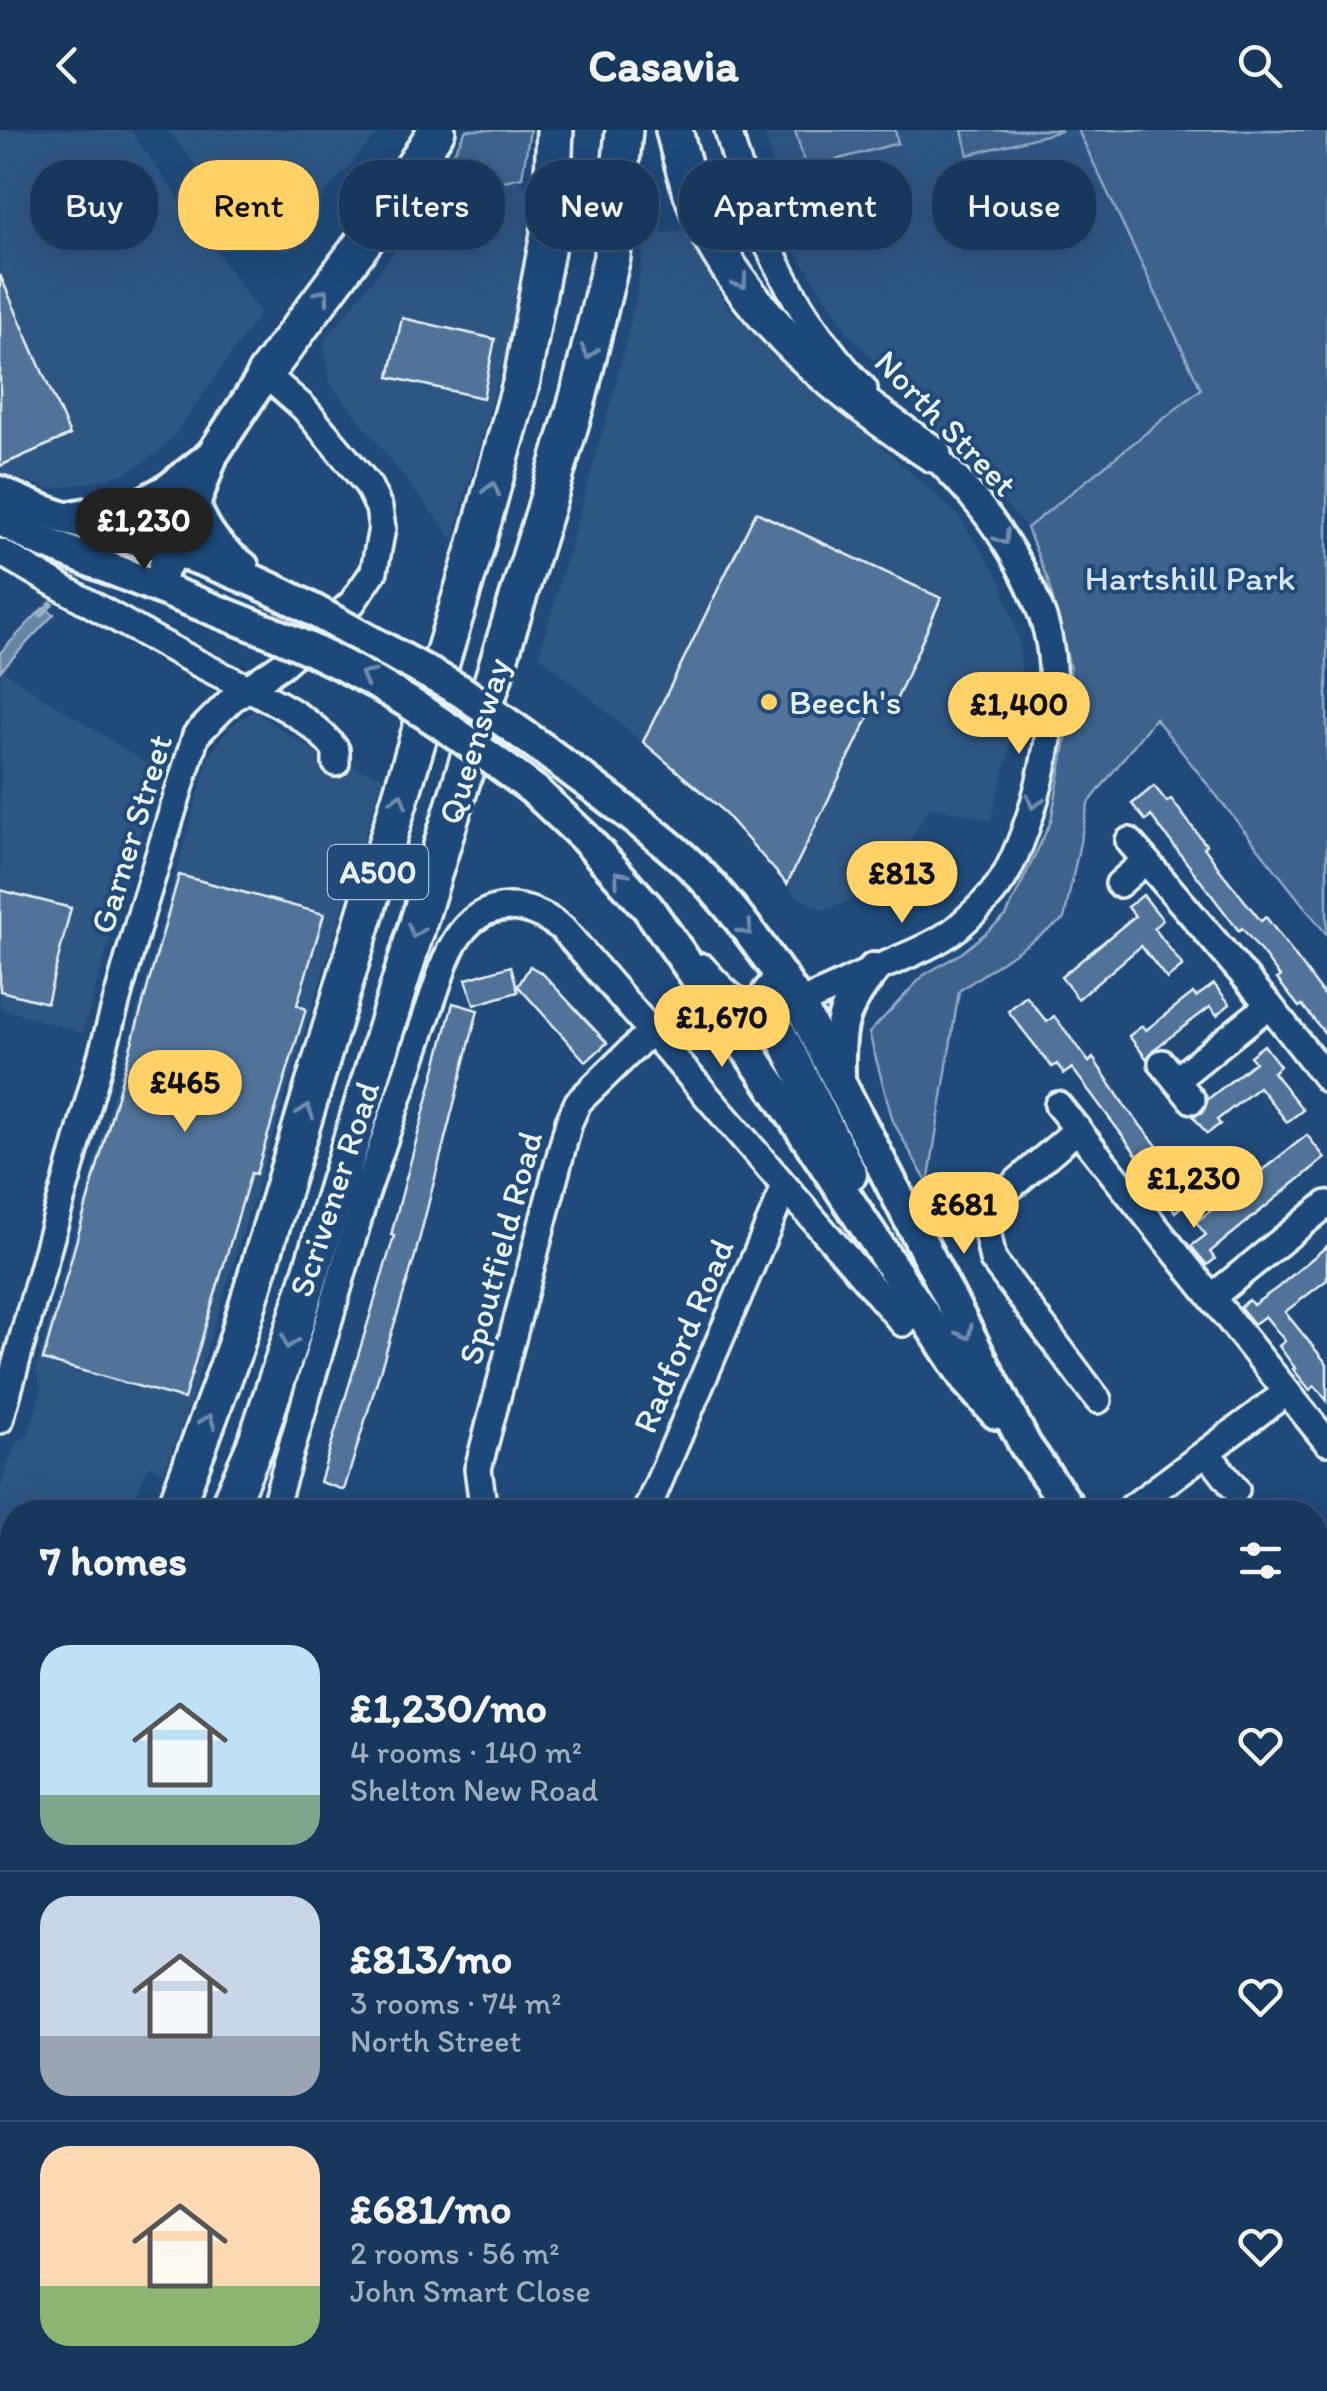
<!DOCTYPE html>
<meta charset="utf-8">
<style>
:root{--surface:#17385c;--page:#244365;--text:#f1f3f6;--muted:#9eacbb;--line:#365272;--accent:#ffd166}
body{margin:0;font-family:Itim,sans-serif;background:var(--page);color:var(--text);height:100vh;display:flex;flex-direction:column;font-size:38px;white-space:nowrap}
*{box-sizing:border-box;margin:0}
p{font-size:32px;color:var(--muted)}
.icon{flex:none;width:55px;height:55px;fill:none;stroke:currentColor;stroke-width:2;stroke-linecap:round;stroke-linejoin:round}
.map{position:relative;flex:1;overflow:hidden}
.details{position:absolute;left:0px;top:1370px;width:1328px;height:892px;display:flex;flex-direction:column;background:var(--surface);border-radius:40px 40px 0 0;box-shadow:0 10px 40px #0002,0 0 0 2px var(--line)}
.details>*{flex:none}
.top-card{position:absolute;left:30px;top:30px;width:1268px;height:90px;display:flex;gap:20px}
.price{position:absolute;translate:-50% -85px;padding:0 22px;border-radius:35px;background:var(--accent);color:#111;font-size:32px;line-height:65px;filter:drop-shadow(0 2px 5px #0008)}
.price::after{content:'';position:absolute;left:50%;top:60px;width:30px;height:22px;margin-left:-15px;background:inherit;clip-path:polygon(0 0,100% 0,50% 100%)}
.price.active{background:#222;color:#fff}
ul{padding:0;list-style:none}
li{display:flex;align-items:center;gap:30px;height:250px;padding:0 40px}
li+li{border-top:2px solid var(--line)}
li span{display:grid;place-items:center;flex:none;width:280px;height:200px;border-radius:30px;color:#555}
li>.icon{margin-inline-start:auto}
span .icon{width:120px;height:120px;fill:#fffc;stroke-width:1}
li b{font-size:42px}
h2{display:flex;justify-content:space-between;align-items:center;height:120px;padding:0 40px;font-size:42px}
.tag{padding:0 35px;border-radius:40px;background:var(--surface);box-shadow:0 10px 40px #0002,0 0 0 2px var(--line);font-size:35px;line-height:90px}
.tag.active{background:var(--accent);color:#111}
header{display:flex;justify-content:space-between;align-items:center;height:130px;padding:0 40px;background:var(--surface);font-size:45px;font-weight:800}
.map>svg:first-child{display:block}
</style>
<header><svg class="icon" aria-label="back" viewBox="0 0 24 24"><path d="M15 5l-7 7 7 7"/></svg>Casavia<svg class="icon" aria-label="search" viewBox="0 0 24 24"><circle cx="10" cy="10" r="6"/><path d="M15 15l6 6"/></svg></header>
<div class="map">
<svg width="1327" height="2261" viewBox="0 0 1327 2261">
<rect width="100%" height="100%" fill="#1f4a7a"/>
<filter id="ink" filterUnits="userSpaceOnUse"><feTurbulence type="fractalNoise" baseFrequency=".01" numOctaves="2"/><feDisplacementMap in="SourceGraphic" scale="20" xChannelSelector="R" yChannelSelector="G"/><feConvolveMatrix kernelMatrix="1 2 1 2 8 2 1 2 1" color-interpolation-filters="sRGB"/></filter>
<g filter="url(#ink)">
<!-- built -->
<g fill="#2e5683">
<path d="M0,0H130L260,183L175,304L158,322L130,341L110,348L51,359L0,342Z"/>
<path d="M168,0H381L319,70L262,122Z"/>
<path d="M764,0H1078L1201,259L1027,398L849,203L797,124Z"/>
<path d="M474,20L533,61L506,221L453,409L330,253L324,212Z"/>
<path d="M683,101L729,179L958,385L1000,449L1019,509L1022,548L1012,611L991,690L930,676L901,727L861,767L822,780L797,767L718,676L539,525L613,265L635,172L646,104Z"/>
<path d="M1,540L159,641L83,903L0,878Z"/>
<path d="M254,581L319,625L383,647L189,1277L163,1343L149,1335L128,1382H12V1478L0,1471V1359L15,1314L28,1305L36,1279L41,1260L36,1241L209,626L230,596Z"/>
<path d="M0,1484L12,1491V1628L0,1644Z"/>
<path d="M1315,1694L1327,1706V1792L1315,1805Z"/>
<path d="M8,1914L12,1919V2250H450L454,2261H0V1924Z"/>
</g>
<!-- green -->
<g fill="#3c628c" stroke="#92aac2" stroke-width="2.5">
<path d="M466,0H530L522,47L481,56L461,54L448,34Z"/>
<path d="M795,0H895L898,13L806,38Z"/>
<path d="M962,0H1061V1L968,25Z"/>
<path d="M1078,0H1327V805L1155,588L1088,674L1064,789L959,861L928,1054L893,991L869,903L924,845L963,822L1006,786L1051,691L1069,592L1070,538L1048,451L1027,398L1201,259Z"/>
<path d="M599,2250H1098L1086,2261H618Z"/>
</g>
<!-- water -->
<path fill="#6685a7" stroke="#9ab0c7" stroke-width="2.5" d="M43,478L54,484L0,541V523Z"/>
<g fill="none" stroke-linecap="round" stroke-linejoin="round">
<!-- stream -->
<path stroke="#9ab0c7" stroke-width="6" d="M41,485L51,474"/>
</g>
<!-- building -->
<g fill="#517399" stroke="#e8f1f8" stroke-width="2.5">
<path d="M0,145L70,305L0,336Z"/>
<path d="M402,188L495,209L483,268L389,247Z"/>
<path d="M756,382L941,468L894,575L878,568L787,754L718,676L643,612Z"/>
<path d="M1154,656L1167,672L1171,669L1206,715L1204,717L1220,740L1261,791L1266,787L1327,869V906L1302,875L1299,877L1277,849L1280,847L1266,828L1242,798L1239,801L1151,686L1146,691L1132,674Z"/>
<path d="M179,745L324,784L297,875L306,879L256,1044L251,1043L184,1269L43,1230Z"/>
<path d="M0,760L71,778L47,873L0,861Z"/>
<path d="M1143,765L1163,790L1154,798L1183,836L1167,849L1141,816L1078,869L1061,847L1135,786L1128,777Z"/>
<path d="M511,836L518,862L474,875L466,849Z"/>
<path d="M530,836L543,844L607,913L586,932L518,856Z"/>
<path d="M1214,854L1230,874L1217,885L1210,877L1153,920L1147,929L1129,906L1142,896L1146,900L1193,863L1196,867Z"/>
<path d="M1026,866L1047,892L1054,886L1089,932L1093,928L1127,979L1185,1050L1179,1054L1191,1069L1175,1082L1151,1050L1154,1048L1072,938L1064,944L1057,934L1052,937L1008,881Z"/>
<path d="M453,873L478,880L415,1126L344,1360L320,1352L394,1106L391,1105Z"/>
<path d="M1264,915L1280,936L1273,942L1303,980L1287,992L1259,957L1217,990L1220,994L1207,1004L1193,986L1203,982L1208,969L1255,932L1250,926Z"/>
<path d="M1307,1005L1325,1028L1210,1122L1215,1129L1207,1135L1191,1116L1206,1105L1196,1092Z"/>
<path d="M1327,1116V1150L1285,1182L1327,1234V1271L1315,1256L1310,1260L1293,1239L1295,1238L1279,1216L1285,1211L1265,1186L1254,1194L1240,1177L1249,1170L1253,1175L1277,1158Z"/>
</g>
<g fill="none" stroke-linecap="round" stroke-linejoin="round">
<!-- minor casing -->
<g stroke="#e8f1f8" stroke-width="32">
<g id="minor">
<path d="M728,0C753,96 794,187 864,259"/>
<path d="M0,422C64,459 129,496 194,531C239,556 304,578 336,620V633"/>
<path d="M1129,711L1269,875L1327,949"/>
<path d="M1119,754L1144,732"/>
<path d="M702,837C712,848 722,860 734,868C774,894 825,861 862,845C890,832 934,817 957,798C975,782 996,763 1007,742C1041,677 1068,556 1042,485C1017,418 975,362 921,314"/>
<path d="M1162,933L1192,970"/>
<path d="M1176,950L1269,875"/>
<path d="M1058,975L1327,1312"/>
<path d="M1078,999L983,1081L993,1130L1098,1270"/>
<path d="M1212,1167L1327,1074"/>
<path d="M0,1290L142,780L196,605L232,569L283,534L352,473L374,441L382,398L379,378L368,355L304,278L265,244"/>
<path d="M1208,1324L1236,1360"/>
<path d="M273,1382L365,1066L445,832C468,774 512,761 562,798L903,1193"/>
<path d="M484,1382L478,1339L569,992L578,972L651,901"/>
<path d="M646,1382L785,1057"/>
<path d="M1126,1382L1287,1262"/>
<path d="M0,1988L12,1977"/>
<path d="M1315,2193L1327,2183"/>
<path d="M1233,2261L1247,2250"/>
</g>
</g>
<!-- major casing -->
<g stroke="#e8f1f8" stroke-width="38">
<g id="major">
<path d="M0,362C53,389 113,401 170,419C219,435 268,455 313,480"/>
<path d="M194,375C205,403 218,420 243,437"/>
<path d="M76,386L140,375L169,359L212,325"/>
<path d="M0,389L38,410L273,503"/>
<path d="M164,438L194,375L212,325L265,244"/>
<path d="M543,619C590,655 639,689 683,728C728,768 765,823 799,873L1025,1315L1072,1382"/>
<path d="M534,660L584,707L648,778L781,968L968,1252L996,1283"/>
<path d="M782,847L768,863L767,877L851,1044"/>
<path d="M839,945C838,894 841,880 874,839"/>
<path d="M1315,1672L1327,1684"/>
</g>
</g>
<!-- highway casing -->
<g stroke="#e8f1f8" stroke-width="42">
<g id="highway">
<path d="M674,0C684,41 697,87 720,123C771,208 851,270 933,324"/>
<path d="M265,244L377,94L437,0"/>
<path d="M174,1382L235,1217L476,416L522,250L540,152L551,93L555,0"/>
<path d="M226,1382L255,1316L293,1201L544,383L579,264L612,127L624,0"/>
<path d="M0,1679L12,1662"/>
<path d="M0,1714L12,1695"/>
<path d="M0,1771L12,1754"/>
<path d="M0,1820L12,1801"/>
</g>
</g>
<!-- minor -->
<use href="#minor" stroke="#1f4a7a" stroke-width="25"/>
<!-- major -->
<use href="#major" stroke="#1f4a7a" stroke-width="30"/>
<!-- highway -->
<use href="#highway" stroke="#1f4a7a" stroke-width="35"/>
<!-- major-bridge casing -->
<g stroke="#e8f1f8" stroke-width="38" stroke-linecap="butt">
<g id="major-bridge">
<path d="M313,480L461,561L543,619"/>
<path d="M273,503C375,545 446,594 534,660"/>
</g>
</g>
<!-- major-bridge -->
<use href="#major-bridge" stroke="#1f4a7a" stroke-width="30"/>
</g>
<!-- one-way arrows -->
<defs><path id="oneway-chevron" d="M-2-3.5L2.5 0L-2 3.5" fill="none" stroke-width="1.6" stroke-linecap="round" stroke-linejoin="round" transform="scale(2.5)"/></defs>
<g stroke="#6f8dac">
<use href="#oneway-chevron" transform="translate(741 152) rotate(54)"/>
<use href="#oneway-chevron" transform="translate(323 165) rotate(-53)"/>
<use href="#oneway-chevron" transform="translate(589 222) rotate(104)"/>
<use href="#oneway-chevron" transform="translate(492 359) rotate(-75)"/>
<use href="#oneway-chevron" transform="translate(1003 408) rotate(58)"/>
<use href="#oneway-chevron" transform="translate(367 546) rotate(-152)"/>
<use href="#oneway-chevron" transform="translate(399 670) rotate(-73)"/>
<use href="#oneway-chevron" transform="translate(1034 672) rotate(107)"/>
<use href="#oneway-chevron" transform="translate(620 747) rotate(-132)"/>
<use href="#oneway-chevron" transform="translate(746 799) rotate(52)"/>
<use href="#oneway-chevron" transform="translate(415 801) rotate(107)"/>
<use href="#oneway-chevron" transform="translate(306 981) rotate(-73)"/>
<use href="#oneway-chevron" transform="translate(966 1203) rotate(62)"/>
<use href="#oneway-chevron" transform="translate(289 1212) rotate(108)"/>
<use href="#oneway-chevron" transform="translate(208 1291) rotate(-70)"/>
</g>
</g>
<!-- markers -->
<circle fill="#ffd166" stroke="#1f4a7a" stroke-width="4" cx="769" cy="572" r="10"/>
<g text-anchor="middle" stroke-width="8" stroke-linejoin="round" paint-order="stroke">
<!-- shield labels -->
<rect fill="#1f4a7a" stroke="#acbfd2" stroke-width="2.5" x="328" y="715" width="100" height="54" rx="8"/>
<g font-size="32" font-weight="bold" fill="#e8f1f8">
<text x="378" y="753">A500</text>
</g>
<!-- street labels -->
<g font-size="35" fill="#e8f1f8" stroke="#1f4a7a">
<text transform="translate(946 293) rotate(46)" y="12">North Street</text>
<text transform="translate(474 611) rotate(-73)" y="12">Queensway</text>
<text transform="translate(131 704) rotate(-73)" y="12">Garner Street</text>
<text transform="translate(334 1059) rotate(-72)" y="12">Scrivener Road</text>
<text transform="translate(500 1118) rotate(-75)" y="12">Spoutfield Road</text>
<text transform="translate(683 1206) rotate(-67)" y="12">Radford Road</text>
</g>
<!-- park labels -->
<g font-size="35" fill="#d7e3ed" stroke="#1f4a7a">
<text x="1190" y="460">Hartshill Park</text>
</g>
<!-- poi labels -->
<g font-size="35" fill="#e8f1f8" stroke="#1f4a7a" text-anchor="start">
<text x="789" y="584">Beech's</text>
</g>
</g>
</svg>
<b class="price active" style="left:144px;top:443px">£1,230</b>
<b class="price" style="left:1019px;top:627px">£1,400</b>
<b class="price" style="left:902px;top:796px">£813</b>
<b class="price" style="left:722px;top:940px">£1,670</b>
<b class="price" style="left:185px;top:1005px">£465</b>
<b class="price" style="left:1194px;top:1101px">£1,230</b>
<b class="price" style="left:964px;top:1127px">£681</b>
<div class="top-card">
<a class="tag">Buy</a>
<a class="tag active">Rent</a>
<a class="tag">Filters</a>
<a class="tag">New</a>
<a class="tag">Apartment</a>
<a class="tag">House</a>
</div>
<section class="details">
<h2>7 homes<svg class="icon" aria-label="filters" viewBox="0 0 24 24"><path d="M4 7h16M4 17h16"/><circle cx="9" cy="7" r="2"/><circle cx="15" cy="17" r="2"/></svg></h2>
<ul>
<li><span style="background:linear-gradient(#bfe0f5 75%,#7fa58c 0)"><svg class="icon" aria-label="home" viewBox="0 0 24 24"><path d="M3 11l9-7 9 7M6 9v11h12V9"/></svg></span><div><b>£1,230/mo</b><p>4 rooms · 140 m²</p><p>Shelton New Road</p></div><svg class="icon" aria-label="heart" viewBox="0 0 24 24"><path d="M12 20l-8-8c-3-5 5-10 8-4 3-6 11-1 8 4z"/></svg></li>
<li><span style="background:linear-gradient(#c9d6e8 70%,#9aa5b1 0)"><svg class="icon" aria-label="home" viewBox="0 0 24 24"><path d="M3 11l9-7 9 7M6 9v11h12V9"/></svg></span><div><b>£813/mo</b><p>3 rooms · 74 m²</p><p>North Street</p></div><svg class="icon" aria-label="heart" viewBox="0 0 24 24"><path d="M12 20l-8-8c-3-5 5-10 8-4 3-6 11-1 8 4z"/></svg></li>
<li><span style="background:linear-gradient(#ffd9b3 70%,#8fb573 0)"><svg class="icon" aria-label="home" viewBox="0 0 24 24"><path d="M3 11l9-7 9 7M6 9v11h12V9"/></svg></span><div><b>£681/mo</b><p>2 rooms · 56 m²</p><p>John Smart Close</p></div><svg class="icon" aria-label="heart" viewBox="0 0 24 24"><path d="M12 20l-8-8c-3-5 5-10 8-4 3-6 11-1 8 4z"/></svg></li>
</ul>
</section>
</div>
